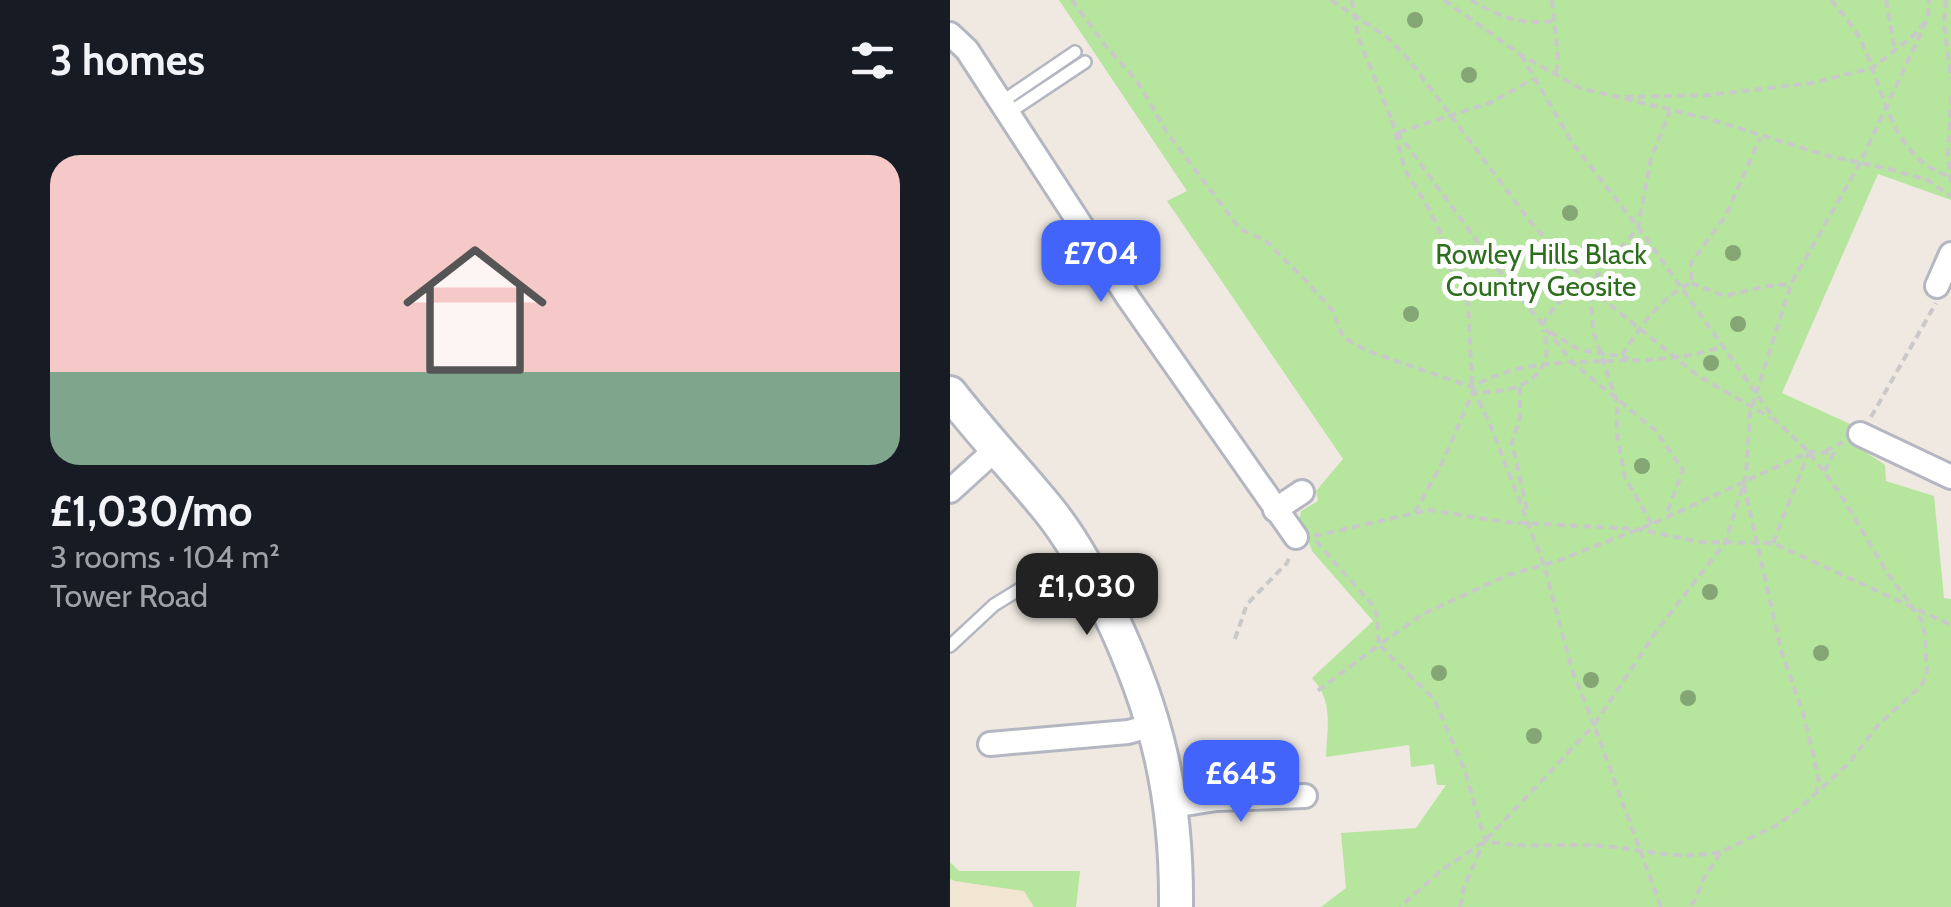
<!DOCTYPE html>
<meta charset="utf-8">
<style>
:root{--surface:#171b24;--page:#242831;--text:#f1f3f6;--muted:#9ea1a6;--line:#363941;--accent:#4264fb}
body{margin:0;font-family:Cabin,sans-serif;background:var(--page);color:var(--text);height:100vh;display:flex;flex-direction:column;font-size:38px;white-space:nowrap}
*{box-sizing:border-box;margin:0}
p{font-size:32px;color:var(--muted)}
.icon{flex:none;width:55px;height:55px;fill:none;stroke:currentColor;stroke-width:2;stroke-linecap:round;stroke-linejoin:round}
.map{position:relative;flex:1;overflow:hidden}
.side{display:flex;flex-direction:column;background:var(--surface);width:950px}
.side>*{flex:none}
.price{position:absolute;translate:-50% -85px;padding:0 22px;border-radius:20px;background:var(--accent);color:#fff;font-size:32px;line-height:65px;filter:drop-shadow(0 2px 5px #0008)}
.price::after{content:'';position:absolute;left:50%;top:60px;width:30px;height:22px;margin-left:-15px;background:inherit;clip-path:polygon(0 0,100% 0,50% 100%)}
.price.on{background:#222;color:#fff}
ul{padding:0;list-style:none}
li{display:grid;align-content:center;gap:20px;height:530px;padding:0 50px}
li+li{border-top:2px solid var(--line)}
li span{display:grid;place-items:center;height:310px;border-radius:30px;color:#555}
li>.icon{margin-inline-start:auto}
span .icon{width:180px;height:180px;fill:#fffc;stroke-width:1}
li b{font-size:42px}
h2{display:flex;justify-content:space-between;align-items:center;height:120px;padding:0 50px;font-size:42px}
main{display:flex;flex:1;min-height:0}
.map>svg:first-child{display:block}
</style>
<main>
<section class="side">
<h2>3 homes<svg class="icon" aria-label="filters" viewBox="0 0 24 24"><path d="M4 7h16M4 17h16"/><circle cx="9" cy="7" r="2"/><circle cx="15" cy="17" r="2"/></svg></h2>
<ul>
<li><span style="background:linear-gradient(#f6c9c9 70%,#7fa58c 0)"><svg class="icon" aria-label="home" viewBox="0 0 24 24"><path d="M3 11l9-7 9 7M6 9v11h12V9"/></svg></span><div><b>£1,030/mo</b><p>3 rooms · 104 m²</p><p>Tower Road</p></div></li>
</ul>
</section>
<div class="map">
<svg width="1001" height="907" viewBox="0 0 1001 907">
<rect width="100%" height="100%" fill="#efe9e1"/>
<!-- education -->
<path fill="#f0e6d1" d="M0,862L9,871H130L126,907H0Z"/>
<!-- green -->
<g fill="#b6e59e">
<path d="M109,0H1001V200L928,174L832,393L909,428L907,446L935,465L936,481L984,496L994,598L1001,599V907H371L396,888L391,833L466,828L496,785H487L484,764L461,767L459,745L376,757C377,726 384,702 362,678L423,621L362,551L358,540L346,537L351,511L368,501L366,491L393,459L217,201L237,191Z"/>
<path d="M0,862L9,871H130L126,907H84L74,891L5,881L0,879Z"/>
</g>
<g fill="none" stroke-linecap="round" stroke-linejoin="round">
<!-- lane casing -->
<g stroke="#b4b7c1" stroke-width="16">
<g id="lane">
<path d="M50,103L125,52"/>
<path d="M57,114L135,62"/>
<path d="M0,646L44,605L125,555"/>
</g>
</g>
<!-- street casing -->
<g stroke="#b4b7c1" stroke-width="28">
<g id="street">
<path d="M0,34L17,50L179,299L346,537"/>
<path d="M987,286L1001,254"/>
<path d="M910,434L1001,477"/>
<path d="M0,491L45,450"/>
<path d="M325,510L352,492"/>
<path d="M40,744L178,732L204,725"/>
<path d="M222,806L267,799L355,796"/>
</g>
</g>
<!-- secondary casing -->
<g stroke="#b4b7c1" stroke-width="38">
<path id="secondary" d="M0,393C31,433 66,470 98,509C124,541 143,577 160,614C207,713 227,796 226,907"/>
</g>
<!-- path -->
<g stroke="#c9c9c9" stroke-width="4" stroke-dasharray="8 5" stroke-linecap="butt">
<path d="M122,0L155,45L187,81L218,134L290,229L316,241L359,284L383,311L393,337L417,351L522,387C597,343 693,376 773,346"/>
<path d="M381,0L437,37L459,60L583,225L653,299L747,375L821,418"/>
<path d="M402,0L408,37L441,118"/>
<path d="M494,0L571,55L630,88L759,119L875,155L939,169L977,180L1001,196"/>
<path d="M521,0C549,17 571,25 603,21"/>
<path d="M602,0L608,57L606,76"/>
<path d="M881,0C893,14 905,28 913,45C935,94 941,157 1000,177"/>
<path d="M936,0L945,51"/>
<path d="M996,0L994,24L1001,79"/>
<path d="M571,55L623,144L694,235L825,420L859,452L889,492L936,571L972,621L975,635L977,676L969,688L928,725L899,763L854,804L829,824L771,852L753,880L744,902L736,907"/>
<path d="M1001,96L998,155L1001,182"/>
<path d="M675,97L759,95L862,83L922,68L962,37L975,22"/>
<path d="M442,120L455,170L479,209L493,238L501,269L518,300L522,387L540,424L594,565L622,670L644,725L535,841L493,869L450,907"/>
<path d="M447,132L544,264L624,364L705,430L733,470L716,515"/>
<path d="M449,132L542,102L583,79"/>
<path d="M741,283L774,296L817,286L841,284"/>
<path d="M592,325C604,307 616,289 639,285"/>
<path d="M600,332L630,350L679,358"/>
<path d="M672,355C688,329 712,296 741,283V263L776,215L810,138"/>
<path d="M570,387V417L562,443L578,514"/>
<path d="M921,417L986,303"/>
<path d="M875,451L893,442"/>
<path d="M794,485L831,650L853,713L867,770L869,783L866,790"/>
<path d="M465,512L491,465L523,392C563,394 610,380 593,330"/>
<path d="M702,524L675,478L667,434V402L644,334L639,285L688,228L701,158L720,111"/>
<path d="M364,536L479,510L554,522L687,529L750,542L823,543L1001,625"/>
<path d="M366,541L426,609L429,645L366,692"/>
<path d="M823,543L859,452"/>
<path d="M285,639L297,604L337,563L340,554"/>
<path d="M770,852C725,861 695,849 653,846C613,843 573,849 535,841L515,771L484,699L429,645L471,615L555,576L607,561L702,524L859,452L884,453L874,472"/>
<path d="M510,907L514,887L534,842"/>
<path d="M711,907L644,725L708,629L775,543L796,476L800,413L841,284L910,163L978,18L979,0"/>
</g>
<!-- lane -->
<use href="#lane" stroke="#fff" stroke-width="11"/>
<!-- street -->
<use href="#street" stroke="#fff" stroke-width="22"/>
<!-- secondary -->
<use href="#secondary" stroke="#fff" stroke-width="32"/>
</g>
<!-- trees -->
<g fill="#84a574">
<circle cx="465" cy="20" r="8"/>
<circle cx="519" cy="75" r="8"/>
<circle cx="620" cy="213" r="8"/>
<circle cx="783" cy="253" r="8"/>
<circle cx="461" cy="314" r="8"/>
<circle cx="788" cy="324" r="8"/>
<circle cx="761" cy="363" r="8"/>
<circle cx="692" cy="466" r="8"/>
<circle cx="760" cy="592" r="8"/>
<circle cx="871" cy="653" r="8"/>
<circle cx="489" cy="673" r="8"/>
<circle cx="641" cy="680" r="8"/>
<circle cx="738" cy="698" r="8"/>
<circle cx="584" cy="736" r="8"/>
</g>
<g text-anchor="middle" stroke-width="10" stroke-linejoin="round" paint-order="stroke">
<!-- park labels -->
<g font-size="28" fill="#2c6e1b" stroke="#fff">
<text x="591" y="264">Rowley Hills Black<tspan x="591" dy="32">Country Geosite</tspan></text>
</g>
</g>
</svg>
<b class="price" style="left:151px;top:305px">£704</b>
<b class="price on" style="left:137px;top:638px">£1,030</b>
<b class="price" style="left:291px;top:825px">£645</b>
</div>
</main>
